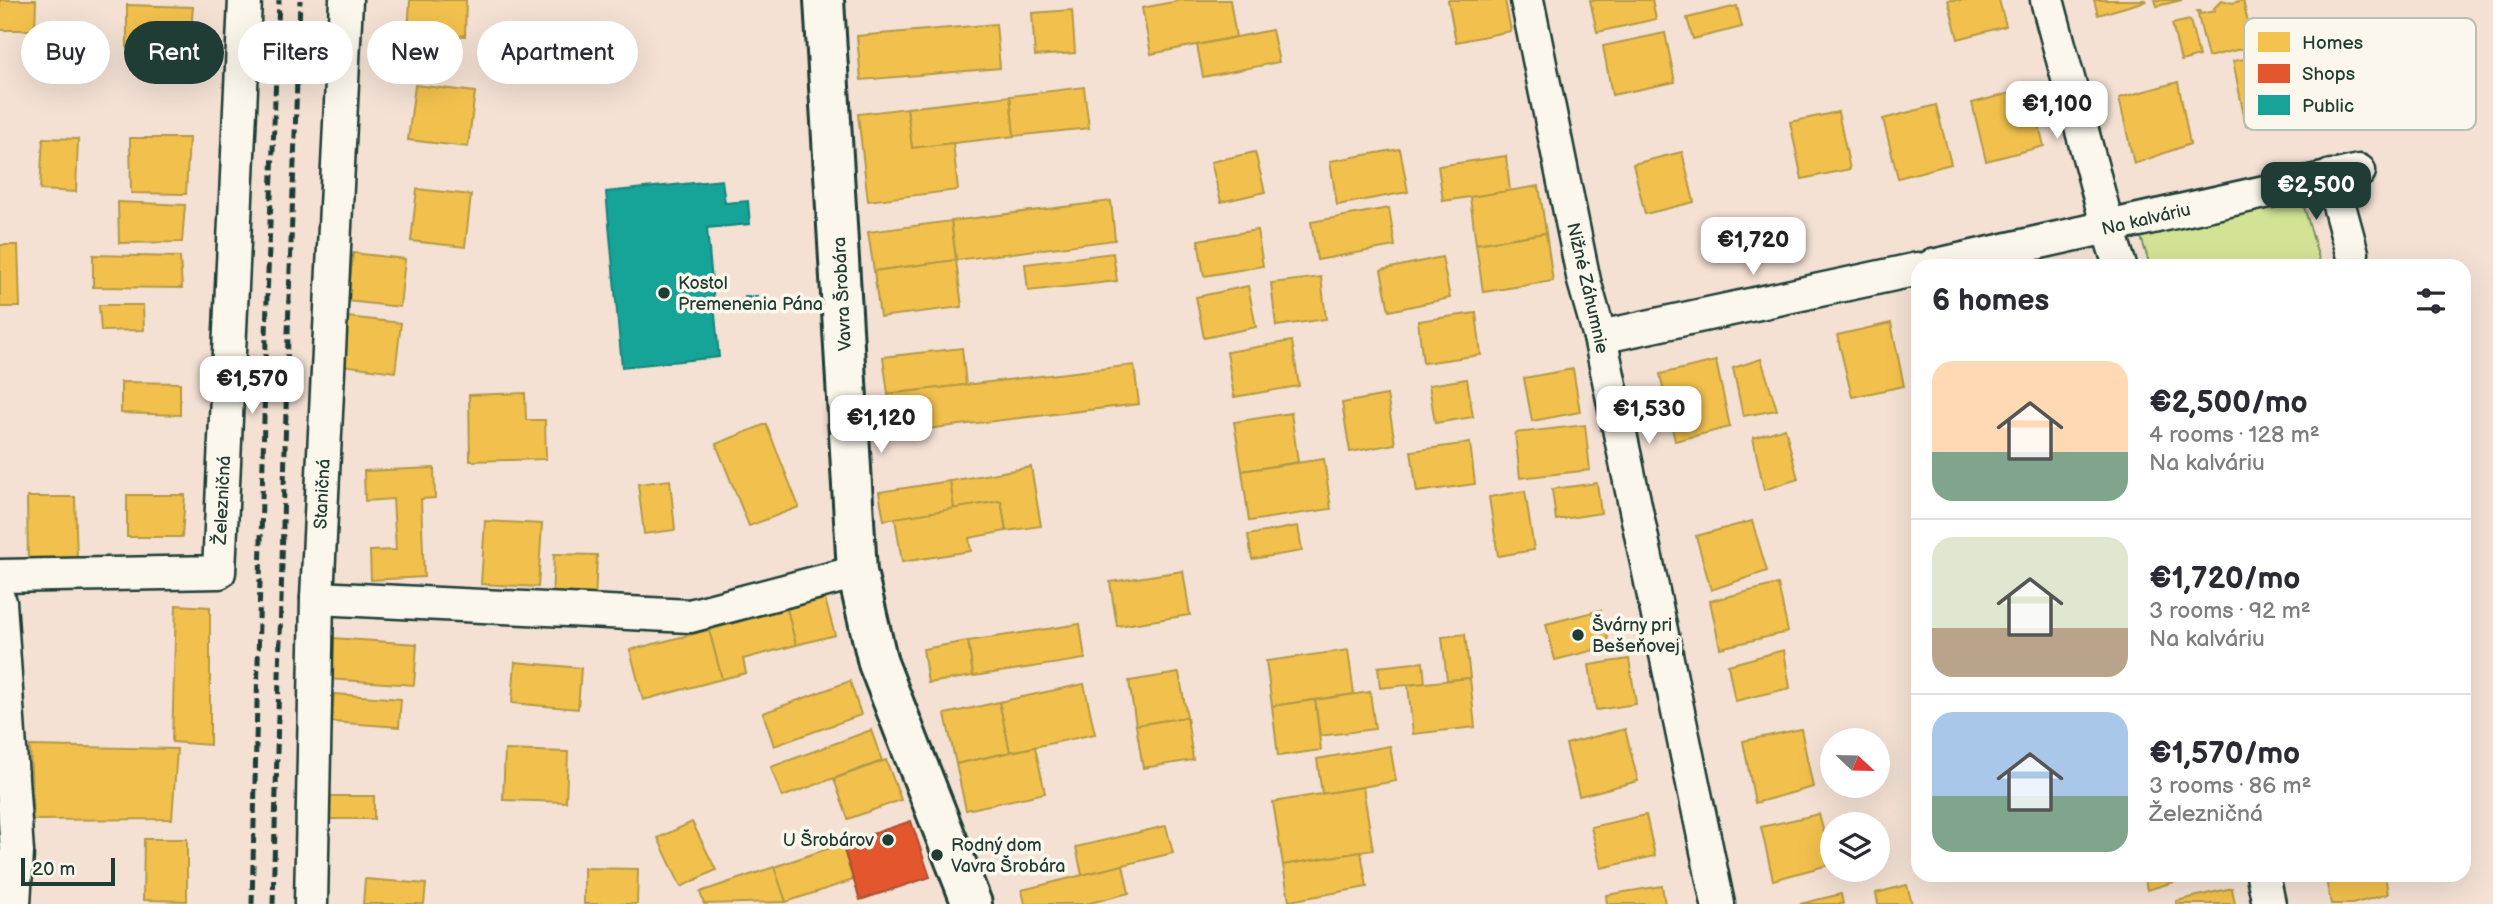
<!DOCTYPE html>
<meta charset="utf-8">
<style>
:root{--surface:#fff;--page:#f2f2f3;--text:#2b2b33;--muted:#7c7c81;--line:#e1e1e2;--accent:#1f3d34}
body{margin:0;font-family:"Balsamiq Sans",sans-serif;background:var(--page);color:var(--text);height:100vh;display:flex;flex-direction:column;font-size:26px;white-space:nowrap}
*{box-sizing:border-box;margin:0}
p{font-size:23px;color:var(--muted)}
.icon{flex:none;width:38px;height:38px;fill:none;stroke:currentColor;stroke-width:2;stroke-linecap:round;stroke-linejoin:round}
.map{position:relative;flex:1;overflow:hidden}
.drawer{position:absolute;left:1911px;top:259px;width:560px;height:623px;display:flex;flex-direction:column;background:var(--surface);border-radius:21px;box-shadow:0 7px 28px #0002}
.drawer>*{flex:none}
.top-card{position:absolute;left:21px;top:21px;width:665px;height:63px;display:flex;gap:14px}
.needle{width:46px;rotate:112deg}
.fabs{position:absolute;left:1820px;top:728px;display:grid;gap:14px}
.fabs a{display:grid;place-items:center;width:70px;height:70px;border-radius:50%;background:var(--surface);box-shadow:0 7px 28px #0002;font-size:35px}
.scale{position:absolute;left:21px;bottom:18px;width:94px;box-sizing:border-box;padding-left:7px;border:4px solid #1f3d34;border-top:0;font-size:19px;line-height:24px;white-space:nowrap;color:#1f3d34;-webkit-text-stroke:5px #fbf7ec;paint-order:stroke}
.price{position:absolute;translate:-50% -60px;padding:0 16px;border-radius:14px;background:#fff;color:#222;font-size:23px;line-height:46px;filter:drop-shadow(0 2px 4px #0008)}
.price::after{content:'';position:absolute;left:50%;top:42px;width:21px;height:16px;margin-left:-10px;background:inherit;clip-path:polygon(0 0,100% 0,50% 100%)}
.price.on{background:var(--accent);color:#fff}
ul{padding:0;list-style:none}
li{display:flex;align-items:center;gap:21px;height:175px;padding:0 21px}
li+li{border-top:2px solid var(--line)}
li span{display:grid;place-items:center;flex:none;width:196px;height:140px;border-radius:21px;color:#555}
li>.icon{margin-inline-start:auto}
span .icon{width:84px;height:84px;fill:#fffc;stroke-width:1}
li b{font-size:30px}
h2{display:flex;justify-content:space-between;align-items:center;height:84px;padding:0 21px;font-size:30px}
.pill{padding:0 24px;border-radius:32px;background:var(--surface);box-shadow:0 7px 28px #0002;font-size:24px;line-height:63px}
.pill.on{background:var(--accent);color:#fff}
.map>svg:first-child{display:block}
</style>
<div class="map">
<svg width="2493" height="904" viewBox="0 0 2493 904">
<rect width="100%" height="100%" fill="#f4e1d4"/>
<filter id="ink" filterUnits="userSpaceOnUse"><feTurbulence type="fractalNoise" baseFrequency=".0143" numOctaves="2"/><feDisplacementMap in="SourceGraphic" scale="14" xChannelSelector="R" yChannelSelector="G"/><feConvolveMatrix kernelMatrix="1 2 1 2 8 2 1 2 1" color-interpolation-filters="sRGB"/></filter>
<g filter="url(#ink)">
<!-- park -->
<path fill="#d3e396" stroke="#799065" stroke-width="2" d="M2302,199L2321,266H2150L2141,237Z"/>
<!-- homes -->
<g fill="#f2c14e" stroke="#b39946" stroke-width="2">
<path d="M0,0H36L35,30H0Z"/>
<path d="M410,0H466L465,36L408,34Z"/>
<path d="M1183,0H1230L1236,37L1151,54L1142,8Z"/>
<path d="M1448,0H1505L1511,31L1456,42Z"/>
<path d="M1590,0H1652L1656,19L1597,32Z"/>
<path d="M1948,0H1999L2006,26L1958,39Z"/>
<path d="M2094,0H2146V1L2098,15Z"/>
<path d="M2155,0H2182L2157,6Z"/>
<path d="M2222,0L2232,3L2243,0L2253,46L2208,57L2197,11H2200V14L2215,11L2214,8Z"/>
<path d="M127,5L193,7L189,51L127,48Z"/>
<path d="M1737,6L1742,27L1693,39L1687,18Z"/>
<path d="M1072,10L1075,53L1035,56L1032,13Z"/>
<path d="M2190,20L2199,56L2181,61L2172,24Z"/>
<path d="M996,24L1000,68L861,80L857,36Z"/>
<path d="M1272,30L1279,62L1203,77L1197,45Z"/>
<path d="M1665,33L1675,82L1612,95L1603,46Z"/>
<path d="M2288,51L2302,112L2246,126L2233,61Z"/>
<path d="M2178,82L2190,144L2134,164L2119,98Z"/>
<path d="M415,85L475,92L468,147L408,140Z"/>
<path d="M1084,87L1089,128L1014,136L1010,96Z"/>
<path d="M2030,88L2044,146L1986,161L1972,103Z"/>
<path d="M1010,96L1014,136L912,148L907,108Z"/>
<path d="M1936,105L1951,164L1898,178L1883,119Z"/>
<path d="M907,108L912,148L953,143L958,190L868,201L858,114Z"/>
<path d="M1838,112L1850,169L1802,179L1790,122Z"/>
<path d="M43,138L78,139L76,192L40,190Z"/>
<path d="M130,138H189L186,194L131,193Z"/>
<path d="M1400,149L1408,192L1337,205L1330,161Z"/>
<path d="M1255,152L1265,192L1221,202L1211,162Z"/>
<path d="M1682,152L1694,202L1645,214L1633,164Z"/>
<path d="M1506,156L1510,191L1443,201L1438,166Z"/>
<path d="M1539,186L1546,233L1476,244L1470,197Z"/>
<path d="M417,189L471,195L465,247L411,241Z"/>
<path d="M1111,201L1115,240L956,260L951,221Z"/>
<path d="M118,202L185,205L182,242L119,243Z"/>
<path d="M1389,208L1395,246L1317,260L1311,222Z"/>
<path d="M951,221L956,260L874,271L868,232Z"/>
<path d="M1257,230L1263,266L1204,276L1198,240Z"/>
<path d="M1546,233L1553,281L1483,292L1476,244Z"/>
<path d="M0,245H18L20,307H0Z"/>
<path d="M353,253L405,259L400,307L348,301Z"/>
<path d="M1113,253L1117,281L1028,291L1025,264Z"/>
<path d="M93,255L180,257L182,288L93,287Z"/>
<path d="M1442,257L1450,298L1389,311L1381,270Z"/>
<path d="M956,260L962,307L880,317L874,271Z"/>
<path d="M1321,277L1326,319L1276,326L1271,283Z"/>
<path d="M1248,286L1256,327L1204,338L1196,297Z"/>
<path d="M99,305H143L144,330L101,331Z"/>
<path d="M1476,313L1481,355L1423,363L1418,321Z"/>
<path d="M347,317L401,323L395,372L341,365Z"/>
<path d="M1891,323L1904,386L1852,397L1837,335Z"/>
<path d="M1292,341L1299,386L1234,397L1227,352Z"/>
<path d="M962,348L966,385L888,394L883,357Z"/>
<path d="M1761,359L1777,410L1743,416L1733,368Z"/>
<path d="M1716,361L1730,427L1675,441L1660,374Z"/>
<path d="M1134,365L1139,404L892,433L888,394Z"/>
<path d="M1573,369L1580,412L1532,421L1524,378Z"/>
<path d="M1467,379L1473,417L1435,423L1429,385Z"/>
<path d="M121,382L180,383V415L121,413Z"/>
<path d="M525,393L526,420H545L546,459L470,461L469,395Z"/>
<path d="M1387,395L1395,444L1350,452L1342,403Z"/>
<path d="M1291,413L1298,462L1242,471L1234,422Z"/>
<path d="M766,424L799,507L749,526L716,444Z"/>
<path d="M1585,425L1590,470L1520,478L1515,433Z"/>
<path d="M1785,428L1798,479L1764,490L1753,438Z"/>
<path d="M1470,443L1475,484L1417,492L1411,451Z"/>
<path d="M1324,459L1331,509L1249,521L1242,471Z"/>
<path d="M1031,467L1041,526L1006,531L1001,501L954,509L950,481Z"/>
<path d="M434,468L435,498L421,499L424,577L371,580L370,551L396,550L393,499L365,501L364,471Z"/>
<path d="M670,480L675,530L644,534L638,484Z"/>
<path d="M950,481L954,509L884,520L879,492Z"/>
<path d="M1597,483L1601,513L1556,520L1552,489Z"/>
<path d="M1525,491L1534,550L1498,556L1489,497Z"/>
<path d="M127,495H185L182,537H127Z"/>
<path d="M27,497H75L77,561L28,563Z"/>
<path d="M1001,501L1006,531L969,538L971,551L902,562L895,518Z"/>
<path d="M485,521L542,524L538,587L481,584Z"/>
<path d="M1752,521L1767,571L1711,590L1696,536Z"/>
<path d="M1298,526L1302,551L1252,559L1248,535Z"/>
<path d="M554,554L597,555L595,603L552,601Z"/>
<path d="M1183,571L1190,615L1117,626L1110,582Z"/>
<path d="M1778,584L1788,632L1720,648L1710,601Z"/>
<path d="M825,599L835,635L796,645L787,609Z"/>
<path d="M176,605L210,607V745L172,742Z"/>
<path d="M787,609L796,645L743,659L746,673L722,679L709,630Z"/>
<path d="M1601,610L1610,646L1555,660L1546,624Z"/>
<path d="M1080,624L1085,659L973,676L968,641Z"/>
<path d="M709,630L722,679L643,700L630,650Z"/>
<path d="M1465,634L1470,678L1447,680L1442,637Z"/>
<path d="M332,638L417,644L414,685L328,679Z"/>
<path d="M968,641L973,676L928,683L923,649Z"/>
<path d="M1348,650L1354,694L1272,706L1266,661Z"/>
<path d="M1784,650L1790,688L1735,701L1728,665Z"/>
<path d="M1629,659L1636,704L1596,710L1589,665Z"/>
<path d="M515,662L581,668L578,709L512,703Z"/>
<path d="M1423,662L1425,683L1380,688L1378,667Z"/>
<path d="M1179,673L1187,717L1136,725L1129,681Z"/>
<path d="M1470,678L1475,727L1413,734L1408,685Z"/>
<path d="M850,681L861,715L774,746L763,713Z"/>
<path d="M1084,684L1095,734L1010,752L999,702Z"/>
<path d="M1370,692L1375,729L1320,736L1315,700Z"/>
<path d="M334,694L401,699L399,727L332,722Z"/>
<path d="M1315,700L1321,750L1278,756L1272,706Z"/>
<path d="M999,702L1010,752L956,764L945,714Z"/>
<path d="M1187,717L1193,760L1143,768L1136,725Z"/>
<path d="M1625,729L1638,781L1579,796L1566,744Z"/>
<path d="M1801,729L1813,787L1755,803L1743,741Z"/>
<path d="M871,730L882,761L782,797L771,767Z"/>
<path d="M30,746L177,749L172,819L33,820Z"/>
<path d="M1390,746L1396,781L1322,794L1317,759Z"/>
<path d="M1035,747L1045,793L966,810L956,764Z"/>
<path d="M505,750L568,752L566,802L503,800Z"/>
<path d="M886,760L901,800L848,819L834,779Z"/>
<path d="M1363,787L1373,850L1283,865L1273,802Z"/>
<rect x="328" y="796" width="46" height="23"/>
<path d="M1819,814L1832,864L1773,880L1761,827Z"/>
<path d="M1646,815L1655,856L1601,868L1591,827Z"/>
<path d="M692,822L716,870L681,887L658,838Z"/>
<path d="M1166,826L1173,853L1082,875L1076,847Z"/>
<path d="M144,839H187V901L143,900Z"/>
<path d="M842,844L853,880L786,902L774,867Z"/>
<path d="M1361,852L1367,887L1289,901L1283,865Z"/>
<path d="M1123,865L1129,893L1086,904H1025L1022,890Z"/>
<path d="M774,867L786,902L704,904L700,892Z"/>
<path d="M584,868L638,869L637,904H584Z"/>
<path d="M2144,875H2198L2147,890Z"/>
<path d="M2325,875H2385L2388,894L2352,904H2331Z"/>
<path d="M365,879L426,884L424,904H363Z"/>
<path d="M1907,885L1912,904H1878L1876,893Z"/>
<path d="M1662,886L1665,904H1607L1606,895Z"/>
<path d="M2232,888L2235,904H2176V901Z"/>
<path d="M1841,894L1843,904H1800Z"/>
</g>
<!-- shops -->
<path fill="#e4572e" stroke="#a94f30" stroke-width="2" d="M911,821L930,877L860,900L842,844Z"/>
<!-- public -->
<g fill="#17a398" stroke="#19847a" stroke-width="2">
<path d="M722,180L725,203L748,201L750,224L707,228L719,357L622,367L606,192Z"/>
<path d="M745,297H757V307L746,308Z"/>
</g>
<g fill="none" stroke-linecap="round" stroke-linejoin="round">
<!-- minor casing -->
<g stroke="#1f3d34" stroke-width="37">
<g id="minor">
<path d="M1527,0L1584,281L1600,337L1718,904"/>
<path d="M2047,0L2108,228L2120,266"/>
<path d="M2331,176L2352,253"/>
<path d="M1932,266L2359,171"/>
<path d="M1600,337L1918,269"/>
<path d="M0,576L219,572L245,0"/>
<path d="M317,598L690,616L857,572"/>
<path d="M0,602L17,852L14,904"/>
<path d="M2263,875L2269,904"/>
<path d="M311,904L317,598L346,0"/>
</g>
</g>
<!-- tertiary casing -->
<g stroke="#1f3d34" stroke-width="44">
<path id="tertiary" d="M824,0L857,572L878,663L972,904"/>
</g>
<!-- minor -->
<use href="#minor" stroke="#fbf7ec" stroke-width="32"/>
<!-- tertiary -->
<use href="#tertiary" stroke="#fbf7ec" stroke-width="38"/>
<!-- rail -->
<g stroke="#1f3d34" stroke-width="5" stroke-dasharray="10 5" stroke-linecap="butt">
<path d="M252,904L267,298L279,0"/>
<path d="M273,904L289,297L300,0"/>
</g>
</g>
</g>
<!-- markers -->
<g fill="#1f3d34" stroke="#fbf7ec" stroke-width="2.5">
<circle cx="664" cy="293" r="7"/>
<circle cx="1578" cy="635" r="7"/>
<circle cx="888" cy="840" r="7"/>
<circle cx="937" cy="855" r="7"/>
</g>
<g text-anchor="middle" stroke-width="7" stroke-linejoin="round" paint-order="stroke">
<!-- street labels -->
<g font-size="18" fill="#1f3d34" stroke="#fbf7ec">
<text transform="translate(2146 219) rotate(-13)" y="6">Na kalváriu</text>
<text transform="translate(1588 288) rotate(77)" y="6">Nižné Záhumnie</text>
<text transform="translate(842 294) rotate(-93)" y="6">Vavra Šrobára</text>
<text transform="translate(322 494) rotate(-87)" y="6">Staničná</text>
<text transform="translate(222 500) rotate(-87)" y="6">Železničná</text>
</g>
<!-- poi labels -->
<g font-size="18" fill="#1f3d34" stroke="#fbf7ec" text-anchor="start">
<text x="678" y="289">Kostol<tspan x="678" dy="21">Premenenia Pána</tspan></text>
<text x="1592" y="631">Švárny pri<tspan x="1592" dy="21">Bešeňovej</tspan></text>
<text x="874" y="846" text-anchor="end">U Šrobárov</text>
<text x="951" y="851">Rodný dom<tspan x="951" dy="21">Vavra Šrobára</tspan></text>
</g>
</g>
<!-- legend -->
<rect x="2244" y="18" width="232" height="112" rx="10" fill="#fbf7ec" stroke="#b9bfb5" stroke-width="2"/>
<rect x="2258" y="32" width="32" height="20" fill="#f2c14e"/>
<rect x="2258" y="64" width="32" height="19" fill="#e4572e"/>
<rect x="2258" y="95" width="32" height="20" fill="#17a398"/>
<g font-size="19" fill="#1f3d34">
<text x="2302" y="49">Homes</text>
<text x="2302" y="80">Shops</text>
<text x="2302" y="112">Public</text>
</g>
</svg>
<div class="fabs">
<a><svg class="needle" viewBox="-14 -14 28 28"><path d="M0-13l5 13h-10z" fill="#e53935"/><path d="M0 13l5-13h-10z" fill="#7c7c81"/></svg></a>
<a><svg class="icon" aria-label="layers" viewBox="0 0 24 24"><path d="M12 4l9 5-9 5-9-5zM3 14l9 5 9-5"/></svg></a>
</div>
<div class="scale">20 m</div>
<b class="price" style="left:2057px;top:141px">€1,100</b>
<b class="price on" style="left:2316px;top:222px">€2,500</b>
<b class="price" style="left:1753px;top:277px">€1,720</b>
<b class="price" style="left:252px;top:416px">€1,570</b>
<b class="price" style="left:1649px;top:446px">€1,530</b>
<b class="price" style="left:881px;top:455px">€1,120</b>
<div class="top-card">
<a class="pill">Buy</a>
<a class="pill on">Rent</a>
<a class="pill">Filters</a>
<a class="pill">New</a>
<a class="pill">Apartment</a>
</div>
<section class="drawer">
<h2>6 homes<svg class="icon" aria-label="filters" viewBox="0 0 24 24"><path d="M4 7h16M4 17h16"/><circle cx="9" cy="7" r="2"/><circle cx="15" cy="17" r="2"/></svg></h2>
<ul>
<li><span style="background:linear-gradient(#ffd9b3 65%,#7fa58c 0)"><svg class="icon" aria-label="home" viewBox="0 0 24 24"><path d="M3 11l9-7 9 7M6 9v11h12V9"/></svg></span><div><b>€2,500/mo</b><p>4 rooms · 128 m²</p><p>Na kalváriu</p></div></li>
<li><span style="background:linear-gradient(#dfe7d0 65%,#b9a48a 0)"><svg class="icon" aria-label="home" viewBox="0 0 24 24"><path d="M3 11l9-7 9 7M6 9v11h12V9"/></svg></span><div><b>€1,720/mo</b><p>3 rooms · 92 m²</p><p>Na kalváriu</p></div></li>
<li><span style="background:linear-gradient(#a9c7e8 60%,#7fa58c 0)"><svg class="icon" aria-label="home" viewBox="0 0 24 24"><path d="M3 11l9-7 9 7M6 9v11h12V9"/></svg></span><div><b>€1,570/mo</b><p>3 rooms · 86 m²</p><p>Železničná</p></div></li>
</ul>
</section>
</div>
